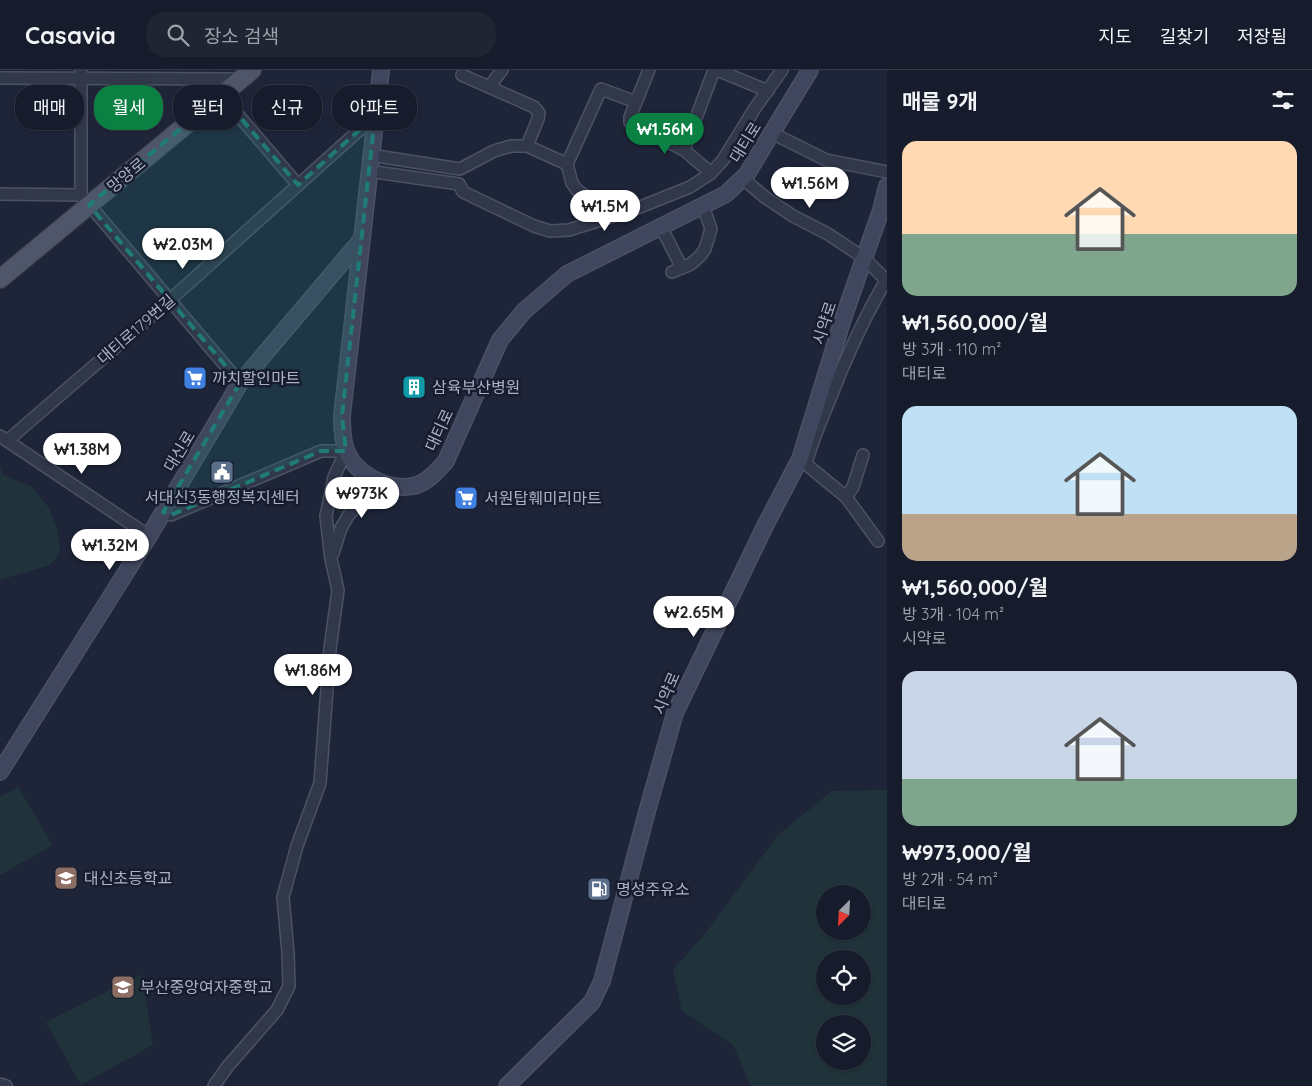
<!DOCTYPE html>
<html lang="ko">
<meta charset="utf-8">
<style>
:root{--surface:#161c2b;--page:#1f2533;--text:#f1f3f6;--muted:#9ea1a9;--line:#353a47;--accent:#0b8043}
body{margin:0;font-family:Quicksand,"Noto Sans KR",sans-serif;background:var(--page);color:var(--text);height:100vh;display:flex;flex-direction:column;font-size:19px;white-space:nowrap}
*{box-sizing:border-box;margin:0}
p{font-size:16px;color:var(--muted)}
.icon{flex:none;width:28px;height:28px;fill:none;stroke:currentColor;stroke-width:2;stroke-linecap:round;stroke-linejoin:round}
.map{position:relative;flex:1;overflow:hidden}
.drawer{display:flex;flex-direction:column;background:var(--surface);width:425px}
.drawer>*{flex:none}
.guide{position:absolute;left:15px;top:15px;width:475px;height:45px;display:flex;gap:10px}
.needle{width:32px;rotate:204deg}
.buttons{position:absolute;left:816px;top:815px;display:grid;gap:10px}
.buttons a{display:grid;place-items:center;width:55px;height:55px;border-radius:50%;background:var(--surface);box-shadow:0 1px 4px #0004,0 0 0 1px var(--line);font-size:25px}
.price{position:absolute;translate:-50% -42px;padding:0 11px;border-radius:18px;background:#fff;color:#222;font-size:16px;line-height:32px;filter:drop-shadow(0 1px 2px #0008)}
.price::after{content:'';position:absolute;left:50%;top:30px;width:15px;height:11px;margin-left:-8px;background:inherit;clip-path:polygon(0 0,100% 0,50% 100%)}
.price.selected{background:var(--accent);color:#fff}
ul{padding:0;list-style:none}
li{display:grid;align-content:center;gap:10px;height:265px;padding:0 15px}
li span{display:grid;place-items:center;height:155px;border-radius:15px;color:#555}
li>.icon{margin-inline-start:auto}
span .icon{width:90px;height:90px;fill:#fffc;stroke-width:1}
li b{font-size:21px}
h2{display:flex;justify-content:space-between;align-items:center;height:60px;padding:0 15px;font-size:21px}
.chip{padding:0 18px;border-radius:20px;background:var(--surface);box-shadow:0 1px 4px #0004,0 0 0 1px var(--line);font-size:18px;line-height:45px}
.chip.selected{background:var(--accent);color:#fff}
header{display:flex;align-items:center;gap:30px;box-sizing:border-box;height:70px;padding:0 25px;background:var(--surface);border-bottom:1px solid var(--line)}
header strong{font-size:24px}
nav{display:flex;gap:28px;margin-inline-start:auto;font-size:18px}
.search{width:350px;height:45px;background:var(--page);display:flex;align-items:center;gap:12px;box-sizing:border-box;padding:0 18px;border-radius:20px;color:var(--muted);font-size:19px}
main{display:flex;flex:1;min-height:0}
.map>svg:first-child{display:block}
</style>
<header>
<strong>Casavia</strong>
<div class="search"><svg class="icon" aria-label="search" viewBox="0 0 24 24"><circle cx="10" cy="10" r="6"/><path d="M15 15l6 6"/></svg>장소 검색</div>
<nav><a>지도</a><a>길찾기</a><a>저장됨</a></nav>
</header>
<main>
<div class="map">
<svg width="887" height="1016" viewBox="0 0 887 1016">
<rect width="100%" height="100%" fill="#1e2539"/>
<!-- green -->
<g fill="#20333a" fill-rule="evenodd">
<path d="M0,397L3,405L31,416L49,438L58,462L60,483L50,495L0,510Z"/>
<path d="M344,413L348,414L353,423L366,428C356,432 349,435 343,444L337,441Z"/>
<path d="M18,717L53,775L0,805V727Z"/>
<path d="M887,720V1016H751L733,975L682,941L673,900L708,860L777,766L832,721ZM825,824H862V861H825ZM825,889H862V926H825ZM825,954H862V991H825Z"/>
<path d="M142,904L153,975L81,1015L46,952Z"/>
</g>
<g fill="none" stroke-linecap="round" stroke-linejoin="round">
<!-- street casing -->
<g stroke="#4c5265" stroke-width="14">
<g id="street">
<path d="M81,0V125L240,313"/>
<path d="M649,0L630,47V52L684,80L714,0"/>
<path d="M717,0L768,21"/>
<path d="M462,5L534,37L539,43L538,49L527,76"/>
<path d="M0,8L241,9"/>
<path d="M489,17L502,0"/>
<path d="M221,25L298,115"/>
<path d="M772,63L826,90L887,102"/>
<path d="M684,80L711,103"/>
<path d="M370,85L460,99L494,81L511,76H527L567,94L601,19L636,32"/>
<path d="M567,94L572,113L577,120L591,130L597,150"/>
<path d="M368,101L459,114L463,122L534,156L550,161L569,160L630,141L690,117L710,104L723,90L755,38L782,0"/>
<path d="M742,108L766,128L793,146L828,164L864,188L886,210C864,248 846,287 830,329C821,350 812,371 806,394"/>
<path d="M0,124L81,125"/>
<path d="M661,157L682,198"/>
<path d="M672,202L691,194L700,186L705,179L711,159L703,136"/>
<path d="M0,366L149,466"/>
<path d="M7,371L170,230L375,46"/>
<path d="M801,390L846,427L878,471"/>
<path d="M846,427L853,417L863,385"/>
<path d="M163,442L171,445L321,381H346L334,407L326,446L331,489L338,520L330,579L320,713L297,776L283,827L288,883L289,916L277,940L228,996L214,1016"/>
<path d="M333,483L341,458L348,446L355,438L382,427L395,416"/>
<path d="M0,1014L6,1016"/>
</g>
</g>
<!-- secondary casing -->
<g stroke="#4c5265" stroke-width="18">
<g id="secondary">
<path d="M381,0L342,346C342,357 342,369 346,380C355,404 387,421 413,416C426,414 437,401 446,391L500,270L524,241L567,204L726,124L747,104L810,0"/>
<path d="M0,702L149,466L240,313L361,170"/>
<path d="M507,1016L592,932L602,911L648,738L675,643L765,456L800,389L843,249L881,140L887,116"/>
</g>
</g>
<!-- primary casing -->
<g stroke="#3b4153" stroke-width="20">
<path id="primary" d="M0,209L252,0"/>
</g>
<!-- street -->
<use href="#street" stroke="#31384a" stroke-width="11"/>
<!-- secondary -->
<use href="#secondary" stroke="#3f465d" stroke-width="15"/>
<!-- primary -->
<use href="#primary" stroke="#4f566a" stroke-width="18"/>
</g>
<!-- marked area -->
<path fill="#1f7c77" fill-opacity="0.2" stroke="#1f7c77" stroke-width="4" stroke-dasharray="10 6" stroke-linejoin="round" d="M221,25L298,115L375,46L342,346L346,381H321L171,445L163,442L240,313L89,135Z"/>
<!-- icons -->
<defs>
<g id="supermarket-square" transform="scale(1.25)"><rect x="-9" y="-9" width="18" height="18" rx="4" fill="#3f7fe0" stroke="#171d2e"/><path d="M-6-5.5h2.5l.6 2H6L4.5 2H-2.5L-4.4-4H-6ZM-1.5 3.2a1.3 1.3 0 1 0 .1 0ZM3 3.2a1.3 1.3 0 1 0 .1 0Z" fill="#fff"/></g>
<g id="building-square" transform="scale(1.25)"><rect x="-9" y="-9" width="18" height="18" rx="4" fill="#0f9aa8" stroke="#171d2e"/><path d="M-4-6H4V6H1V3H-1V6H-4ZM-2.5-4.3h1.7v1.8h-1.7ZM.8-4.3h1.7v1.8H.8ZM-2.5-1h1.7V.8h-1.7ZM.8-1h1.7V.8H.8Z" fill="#fff"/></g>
<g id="civic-square" transform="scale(1.25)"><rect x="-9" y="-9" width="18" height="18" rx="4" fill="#5c6f8a" stroke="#171d2e"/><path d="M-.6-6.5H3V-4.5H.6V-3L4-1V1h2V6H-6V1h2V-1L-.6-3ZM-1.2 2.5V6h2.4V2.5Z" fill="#fff"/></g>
<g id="school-square" transform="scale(1.25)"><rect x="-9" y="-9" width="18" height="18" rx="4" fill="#8d6e63" stroke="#171d2e"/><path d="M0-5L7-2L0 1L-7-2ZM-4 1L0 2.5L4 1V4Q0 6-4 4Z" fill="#fff"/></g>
<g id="fuel-square" transform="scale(1.25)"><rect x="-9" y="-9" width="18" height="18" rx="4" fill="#5c6f8a" stroke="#171d2e"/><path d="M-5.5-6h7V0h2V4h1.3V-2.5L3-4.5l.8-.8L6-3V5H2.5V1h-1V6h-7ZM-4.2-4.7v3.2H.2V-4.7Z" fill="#fff"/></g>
</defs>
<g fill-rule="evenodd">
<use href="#supermarket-square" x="195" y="308"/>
<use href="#building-square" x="414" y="317"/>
<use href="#civic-square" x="222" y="402"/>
<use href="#supermarket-square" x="466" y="428"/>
<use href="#school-square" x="66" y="808"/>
<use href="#fuel-square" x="599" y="819"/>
<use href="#school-square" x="123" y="917"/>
</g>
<g text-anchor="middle" stroke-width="5" stroke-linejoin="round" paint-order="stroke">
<!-- street labels -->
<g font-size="16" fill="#abb2c7" stroke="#171d2e">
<text transform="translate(745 72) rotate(-58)" y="6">대티로</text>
<text transform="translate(126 105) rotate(-40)" y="6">망양로</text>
<text transform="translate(824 253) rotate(-72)" y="6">시약로</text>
<text transform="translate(136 259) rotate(-41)" y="6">대티로179번길</text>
<text transform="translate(439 360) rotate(-65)" y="6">대티로</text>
<text transform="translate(179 381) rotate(-59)" y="6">대신로</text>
<text transform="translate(666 623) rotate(-67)" y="6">시약로</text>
</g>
<!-- poi labels -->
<g font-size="16" fill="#abb2c7" stroke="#171d2e" text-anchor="start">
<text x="212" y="314">까치할인마트</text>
<text x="432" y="323">삼육부산병원</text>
<text x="222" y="433" text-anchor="middle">서대신3동행정복지센터</text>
<text x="484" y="434">서원탑훼미리마트</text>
<text x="84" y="814">대신초등학교</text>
<text x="616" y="825">명성주유소</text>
<text x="140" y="923">부산중앙여자중학교</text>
</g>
</g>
</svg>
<div class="buttons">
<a><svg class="needle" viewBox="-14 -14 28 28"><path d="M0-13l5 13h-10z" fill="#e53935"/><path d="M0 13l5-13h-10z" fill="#9ea1a9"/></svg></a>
<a><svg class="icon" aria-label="locate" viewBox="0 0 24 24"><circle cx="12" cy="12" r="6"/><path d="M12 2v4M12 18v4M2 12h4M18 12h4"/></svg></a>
<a><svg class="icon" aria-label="layers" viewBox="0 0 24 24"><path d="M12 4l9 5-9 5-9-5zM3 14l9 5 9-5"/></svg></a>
</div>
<b class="price selected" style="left:665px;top:85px">₩1.56M</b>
<b class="price" style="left:810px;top:139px">₩1.56M</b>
<b class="price" style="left:605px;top:162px">₩1.5M</b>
<b class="price" style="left:183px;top:200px">₩2.03M</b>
<b class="price" style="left:82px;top:405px">₩1.38M</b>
<b class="price" style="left:362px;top:449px">₩973K</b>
<b class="price" style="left:110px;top:501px">₩1.32M</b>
<b class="price" style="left:694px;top:568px">₩2.65M</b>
<b class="price" style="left:313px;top:626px">₩1.86M</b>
<div class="guide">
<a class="chip">매매</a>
<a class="chip selected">월세</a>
<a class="chip">필터</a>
<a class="chip">신규</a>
<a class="chip">아파트</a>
</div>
</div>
<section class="drawer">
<h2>매물 9개<svg class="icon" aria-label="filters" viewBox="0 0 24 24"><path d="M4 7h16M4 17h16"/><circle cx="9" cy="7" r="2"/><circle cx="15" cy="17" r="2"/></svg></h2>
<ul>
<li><span style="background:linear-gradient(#ffd9b3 60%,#7fa58c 0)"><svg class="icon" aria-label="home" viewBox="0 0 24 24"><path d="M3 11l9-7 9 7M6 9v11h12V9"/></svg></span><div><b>₩1,560,000/월</b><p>방 3개 · 110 m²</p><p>대티로</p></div></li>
<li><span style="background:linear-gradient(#bfe0f5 70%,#b9a48a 0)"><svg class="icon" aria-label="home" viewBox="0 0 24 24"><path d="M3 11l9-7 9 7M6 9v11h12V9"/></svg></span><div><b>₩1,560,000/월</b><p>방 3개 · 104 m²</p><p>시약로</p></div></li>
<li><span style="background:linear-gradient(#c9d6e8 70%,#7fa58c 0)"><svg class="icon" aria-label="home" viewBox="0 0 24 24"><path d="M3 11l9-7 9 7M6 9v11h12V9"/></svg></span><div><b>₩973,000/월</b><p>방 2개 · 54 m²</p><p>대티로</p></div></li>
</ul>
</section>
</main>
